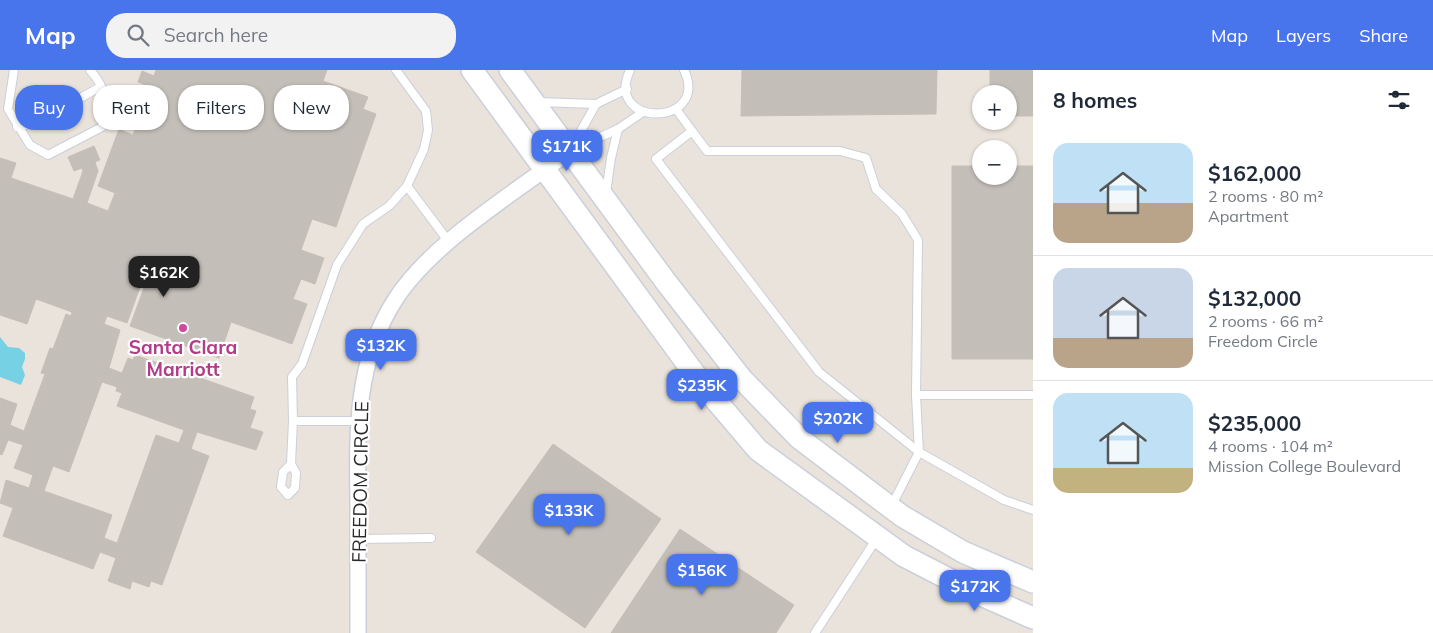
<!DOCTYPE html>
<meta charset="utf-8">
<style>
:root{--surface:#fff;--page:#f2f2f3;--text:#1f2937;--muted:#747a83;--line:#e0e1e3;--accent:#4875eb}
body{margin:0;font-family:Mulish,sans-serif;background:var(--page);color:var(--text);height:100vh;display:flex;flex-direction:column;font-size:19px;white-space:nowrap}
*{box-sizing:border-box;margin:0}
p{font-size:16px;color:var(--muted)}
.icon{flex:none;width:28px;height:28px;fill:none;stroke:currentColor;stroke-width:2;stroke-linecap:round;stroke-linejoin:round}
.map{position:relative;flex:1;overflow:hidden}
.panel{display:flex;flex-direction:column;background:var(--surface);width:400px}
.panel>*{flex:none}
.hud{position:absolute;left:15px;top:15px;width:475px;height:45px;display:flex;gap:10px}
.tools{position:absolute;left:972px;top:15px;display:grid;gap:10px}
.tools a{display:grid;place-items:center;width:45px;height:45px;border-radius:50%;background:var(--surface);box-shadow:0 1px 4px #0004;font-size:25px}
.price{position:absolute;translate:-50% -42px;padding:0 11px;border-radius:10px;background:var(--accent);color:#fff;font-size:16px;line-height:32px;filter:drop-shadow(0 1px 2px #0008)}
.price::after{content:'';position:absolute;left:50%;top:30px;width:15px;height:11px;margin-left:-8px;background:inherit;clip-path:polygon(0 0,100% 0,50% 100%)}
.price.active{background:#222;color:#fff}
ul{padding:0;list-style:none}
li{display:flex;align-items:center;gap:15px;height:125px;padding:0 20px}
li+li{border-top:1px solid var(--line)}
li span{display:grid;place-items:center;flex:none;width:140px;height:100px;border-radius:15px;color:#555}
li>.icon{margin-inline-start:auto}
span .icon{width:60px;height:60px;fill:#fffc;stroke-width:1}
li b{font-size:21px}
h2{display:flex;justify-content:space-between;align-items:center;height:60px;padding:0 20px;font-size:21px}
.chip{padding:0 18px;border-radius:20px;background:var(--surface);box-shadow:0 1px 4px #0004;font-size:18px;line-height:45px}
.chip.active{background:var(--accent);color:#fff}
header{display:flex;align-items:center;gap:30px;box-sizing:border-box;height:70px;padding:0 25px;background:var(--accent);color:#fff}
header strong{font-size:24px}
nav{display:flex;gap:28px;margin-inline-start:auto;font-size:18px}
.search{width:350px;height:45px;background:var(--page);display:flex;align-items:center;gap:12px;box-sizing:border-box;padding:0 18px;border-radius:20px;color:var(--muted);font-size:19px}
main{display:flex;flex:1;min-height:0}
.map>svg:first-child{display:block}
</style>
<header>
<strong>Map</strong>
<div class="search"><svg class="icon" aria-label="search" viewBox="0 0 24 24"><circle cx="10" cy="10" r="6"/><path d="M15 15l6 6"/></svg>Search here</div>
<nav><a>Map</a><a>Layers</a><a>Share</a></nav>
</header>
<main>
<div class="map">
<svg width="1033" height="563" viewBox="0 0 1033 563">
<rect width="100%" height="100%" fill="#eae3dc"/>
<!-- water -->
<path fill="#77d1e4" d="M0,267L8,277L19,278L25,283V289L22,297L25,305L21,315L0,307Z"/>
<!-- building -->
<g fill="#c3beb8" stroke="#c5bfb6" fill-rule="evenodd">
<path d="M156,0H327L323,11L368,27L363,39L376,44L336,157L312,149L301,180L324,188L315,214L301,209L293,229L307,234L292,274L231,252L219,288L130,256L148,207L144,206L127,253L107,246L104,254L120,260L109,298L122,303L128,288L133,290L135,285L254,327L250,339L256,341L250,358L263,362L256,380L197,362L191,379L209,386L162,515L151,511L149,517L132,511L130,519L108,511L116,488L100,482L93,499L3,466L13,438L0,433L6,410L29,418L33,405L14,398L23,375L8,370L2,385L0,384V328L17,334L10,355L24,361L45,304L41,303L50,278L53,279L66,244L71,246L72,242L36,229L27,254L0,245V88L16,93L11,108L73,129L83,101L82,98L74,101L68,87L94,76L100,90L95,92L98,101L87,133L108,141L115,123L98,116L119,59L133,65L151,17L138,12L142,1L154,6ZM102,312L117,317L116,321L122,323L117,336L184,360L179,373L156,365L117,473L104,468L112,445L44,421L53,396L69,402Z"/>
<path d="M742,0H937L936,44L741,46Z"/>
<path d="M990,0H1033V46H1009V24H990Z"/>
<path d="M952,96H981V106H1009V96H1033V289H952Z"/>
<path d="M553,374L661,449L585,558L476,482Z"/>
<path d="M680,459L794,535L776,563H611Z"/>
</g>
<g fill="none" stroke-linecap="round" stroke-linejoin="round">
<!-- service casing -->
<g stroke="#cacfda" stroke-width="10">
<g id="service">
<path d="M14,0L8,39L30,75L48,85L102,57C108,34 107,19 90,0"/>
<path d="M630,0C603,59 711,57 684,0"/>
<path d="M538,32L596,34"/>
<path d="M676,39L692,61L656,89L819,302L919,382L1004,430L1033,440"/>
<path d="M17,57L38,52L100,17"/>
<path d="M692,61L707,81H840L866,88L876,119L902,144L918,170L916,325L919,382L892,435"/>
<path d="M571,79L596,34L627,19"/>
<path d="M572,80L618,59L643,42"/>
<path d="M407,116L449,172"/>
<path d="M606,123L611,88L618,59"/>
<path d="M916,325H1033"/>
<path d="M293,351L292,307L302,294L337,195L363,154L389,136L407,116L424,79L428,60L426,41L396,0"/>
<path d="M291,394L283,402L281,417L288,425L295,418L296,403L291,394L293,351H357"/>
<path d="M358,469L431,468"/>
<path d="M815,563L877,468"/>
</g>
</g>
<!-- minor casing -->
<g stroke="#cacfda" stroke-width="18">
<path id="minor" d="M358,563C358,520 358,477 358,434C357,363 355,292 395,230C431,173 516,122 570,81"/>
</g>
<!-- secondary casing -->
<g stroke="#cacfda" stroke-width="24">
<g id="secondary">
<path d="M472,0L702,314L758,380L904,486L970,520L1033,548"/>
<path d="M510,0L666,212L741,308L799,368L902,446L963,482L1033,512"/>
</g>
</g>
<!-- service -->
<use href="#service" stroke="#fff" stroke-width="8"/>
<!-- minor -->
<use href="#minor" stroke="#fff" stroke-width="15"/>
<!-- secondary -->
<use href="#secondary" stroke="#fff" stroke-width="21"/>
</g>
<!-- markers -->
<circle fill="#d1479c" stroke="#fff" stroke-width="2" cx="183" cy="258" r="5"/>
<g text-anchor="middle" stroke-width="4.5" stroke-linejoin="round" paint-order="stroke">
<!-- hotel labels -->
<g font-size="19" font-weight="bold" fill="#b23c85" stroke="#fff">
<text x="183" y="284">Santa Clara<tspan x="183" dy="22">Marriott</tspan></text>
</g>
<!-- street labels -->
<g font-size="19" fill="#292929" stroke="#fff">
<text transform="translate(360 412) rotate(-89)" y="7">FREEDOM CIRCLE</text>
</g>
</g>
</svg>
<div class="tools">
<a>+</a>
<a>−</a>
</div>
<b class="price" style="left:567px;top:102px">$171K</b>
<b class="price active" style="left:164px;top:228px">$162K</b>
<b class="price" style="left:381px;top:301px">$132K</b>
<b class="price" style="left:702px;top:341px">$235K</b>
<b class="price" style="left:838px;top:374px">$202K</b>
<b class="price" style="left:569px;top:466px">$133K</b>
<b class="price" style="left:702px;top:526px">$156K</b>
<b class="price" style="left:975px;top:542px">$172K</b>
<div class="hud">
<a class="chip active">Buy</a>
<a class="chip">Rent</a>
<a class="chip">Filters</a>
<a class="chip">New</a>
</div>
</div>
<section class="panel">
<h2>8 homes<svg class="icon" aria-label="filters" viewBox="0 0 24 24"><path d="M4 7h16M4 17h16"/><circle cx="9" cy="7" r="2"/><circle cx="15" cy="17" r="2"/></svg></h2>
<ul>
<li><span style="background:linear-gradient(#bfe0f5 60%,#b9a48a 0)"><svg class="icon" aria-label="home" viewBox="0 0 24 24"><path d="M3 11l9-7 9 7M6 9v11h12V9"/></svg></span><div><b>$162,000</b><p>2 rooms · 80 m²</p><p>Apartment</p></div></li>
<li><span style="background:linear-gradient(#c9d6e8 70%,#b9a48a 0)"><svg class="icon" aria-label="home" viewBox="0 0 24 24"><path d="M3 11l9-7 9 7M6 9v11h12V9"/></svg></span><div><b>$132,000</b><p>2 rooms · 66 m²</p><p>Freedom Circle</p></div></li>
<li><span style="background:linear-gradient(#bfe0f5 75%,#c2b280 0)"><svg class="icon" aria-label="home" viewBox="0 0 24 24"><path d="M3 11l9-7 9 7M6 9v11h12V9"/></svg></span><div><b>$235,000</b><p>4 rooms · 104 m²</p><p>Mission College Boulevard</p></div></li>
</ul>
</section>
</main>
